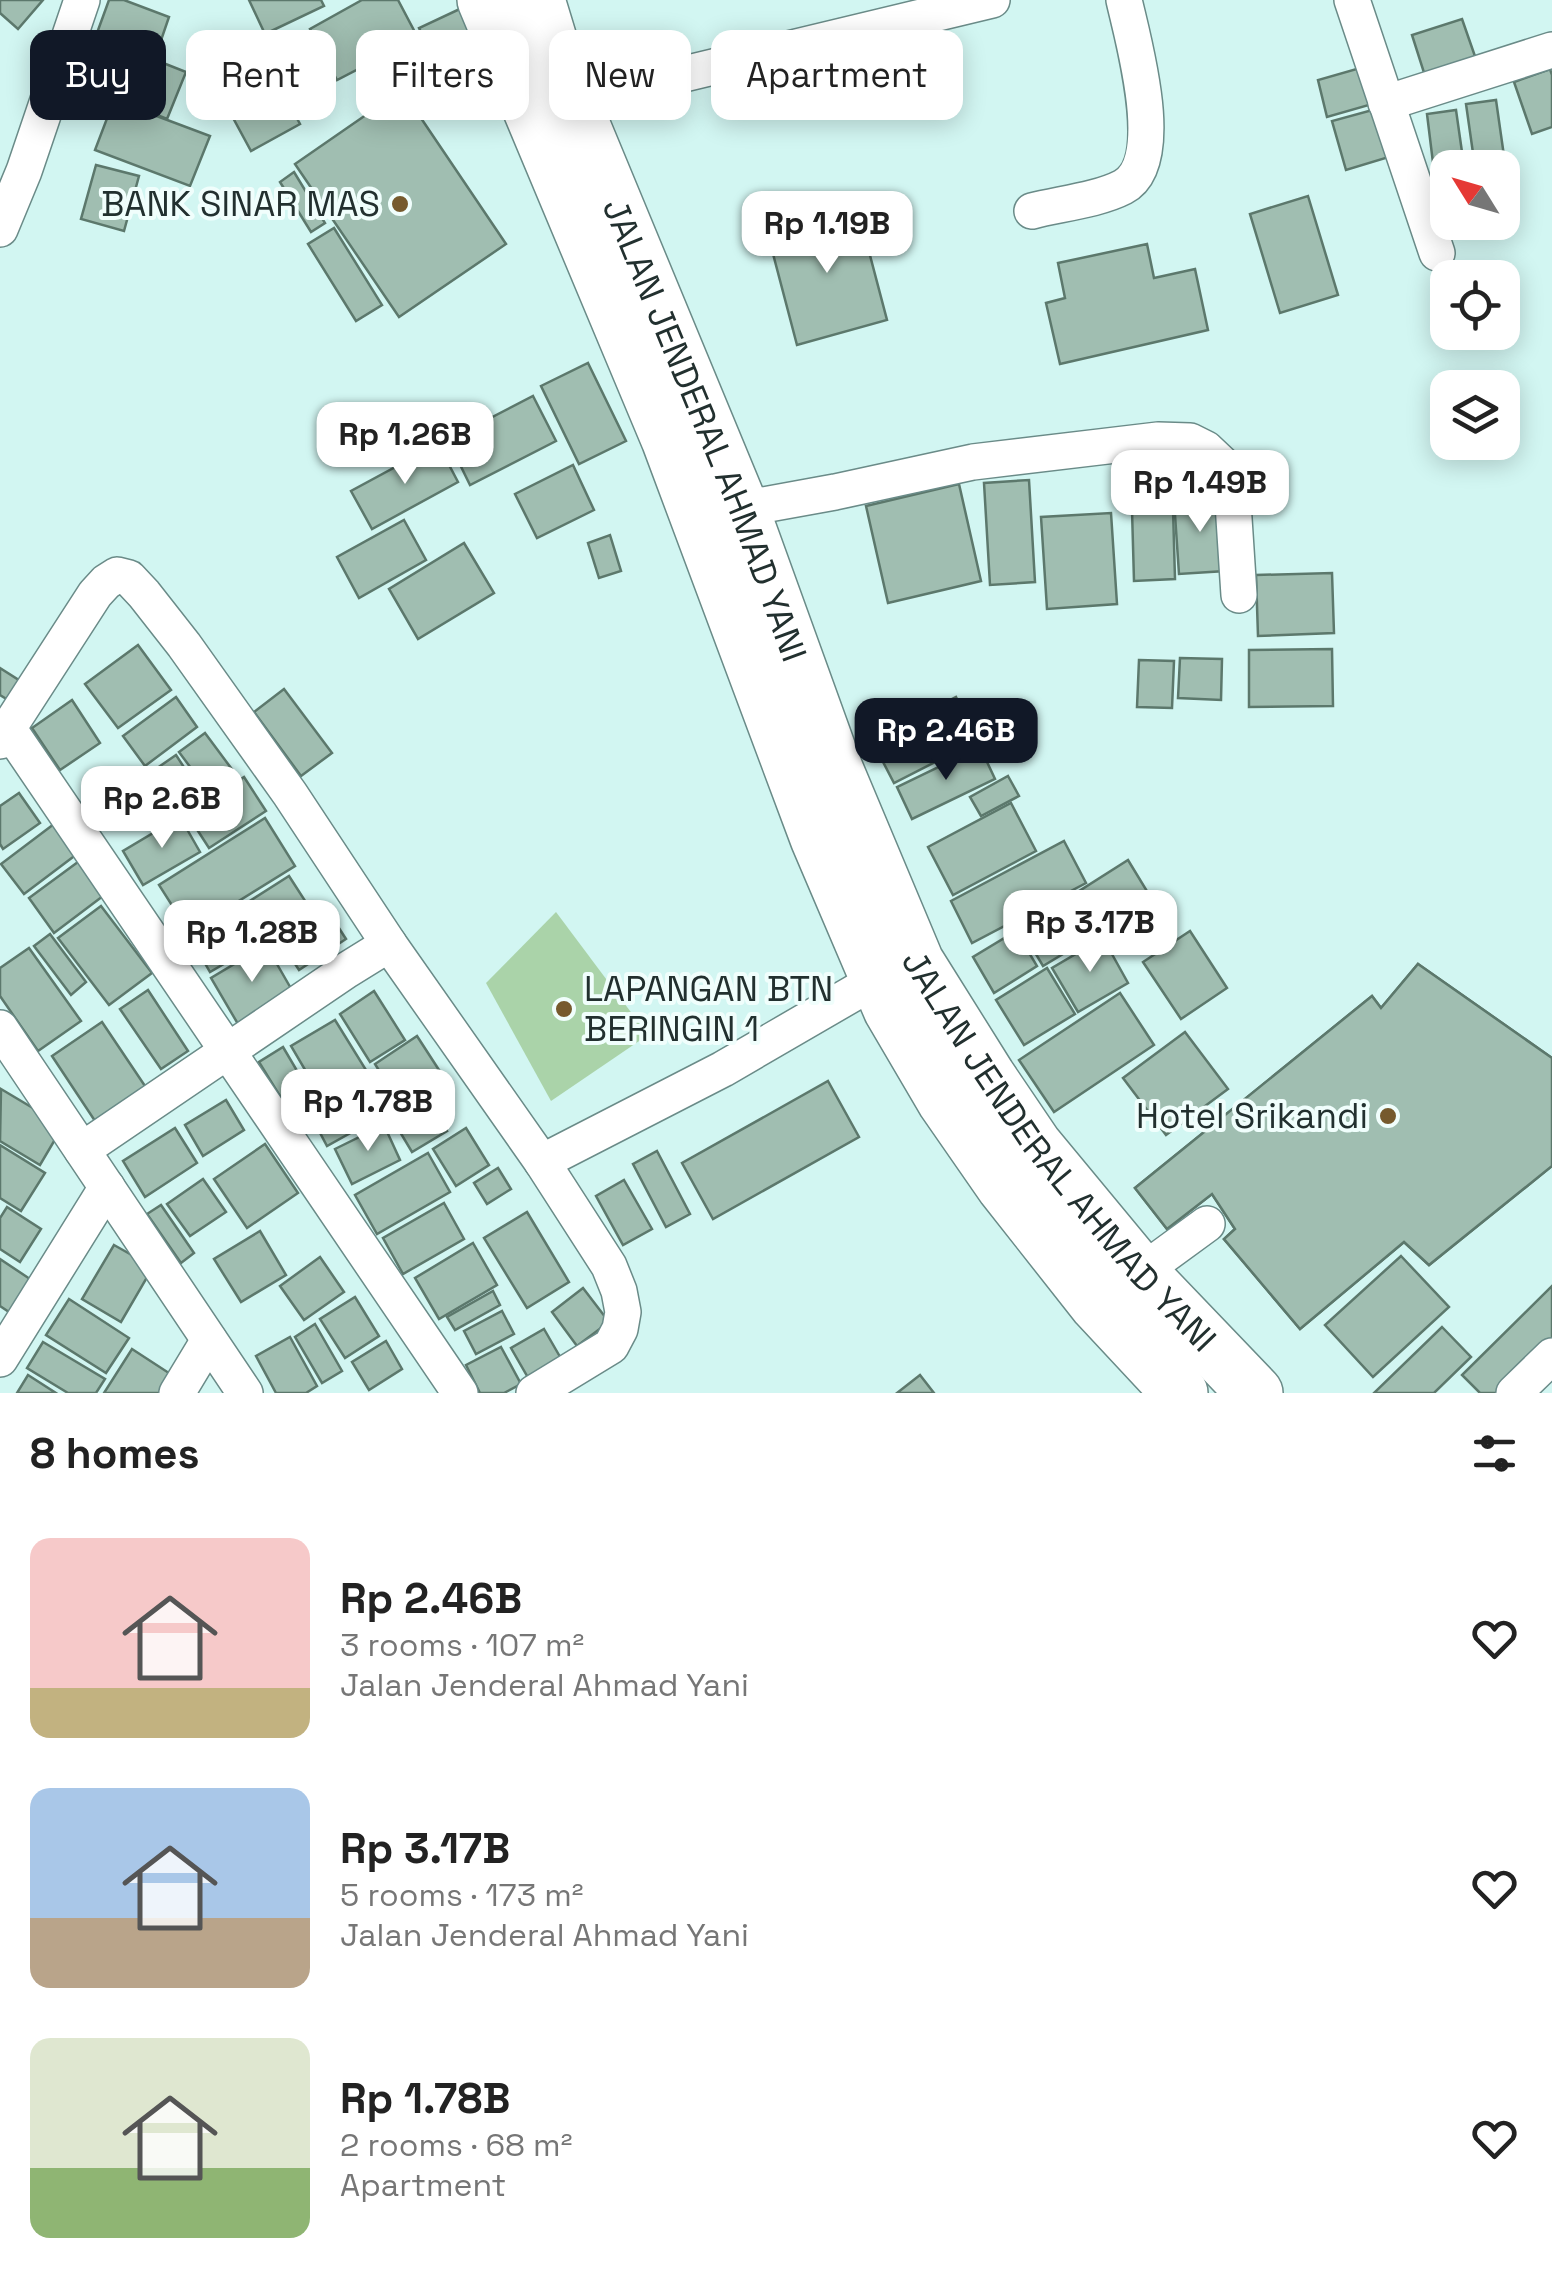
<!DOCTYPE html>
<meta charset="utf-8">
<style>
:root{--surface:#fff;--page:#f2f2f2;--text:#222;--muted:#767676;--accent:#111827}
body{margin:0;font-family:"Space Grotesk",sans-serif;background:var(--page);color:var(--text);height:100vh;display:flex;flex-direction:column;font-size:38px;white-space:nowrap}
*{box-sizing:border-box;margin:0}
p{font-size:32px;color:var(--muted)}
.icon{flex:none;width:55px;height:55px;fill:none;stroke:currentColor;stroke-width:2;stroke-linecap:round;stroke-linejoin:round}
.map{position:relative;height:1393px;overflow:hidden}
.sheet{display:flex;flex-direction:column;background:var(--surface);flex:1}
.sheet>*{flex:none}
.guide{position:absolute;left:30px;top:30px;width:1000px;height:90px;display:flex;gap:20px}
.needle{width:65px;rotate:307deg}
.tools{position:absolute;left:1430px;top:150px;display:grid;gap:20px}
.tools a{display:grid;place-items:center;width:90px;height:90px;border-radius:20px;background:var(--surface);box-shadow:0 5px 25px #0003;font-size:50px}
.price{position:absolute;translate:-50% -85px;padding:0 22px;border-radius:20px;background:#fff;color:#222;font-size:32px;line-height:65px;filter:drop-shadow(0 2px 5px #0008)}
.price::after{content:'';position:absolute;left:50%;top:60px;width:30px;height:22px;margin-left:-15px;background:inherit;clip-path:polygon(0 0,100% 0,50% 100%)}
.price.on{background:var(--accent);color:#fff}
ul{padding:0;list-style:none}
li{display:flex;align-items:center;gap:30px;height:250px;padding:0 30px}
li span{display:grid;place-items:center;flex:none;width:280px;height:200px;border-radius:20px;color:#555}
li>.icon{margin-inline-start:auto}
span .icon{width:120px;height:120px;fill:#fffc;stroke-width:1}
li b{font-size:42px}
h2{display:flex;justify-content:space-between;align-items:center;height:120px;padding:0 30px;font-size:42px}
.chip{padding:0 35px;border-radius:20px;background:var(--surface);box-shadow:0 5px 25px #0003;font-size:35px;line-height:90px}
.chip.on{background:var(--accent);color:#fff}
.map>svg:first-child{display:block}
</style>
<div class="map">
<svg width="1552" height="1393" viewBox="0 0 1552 1393">
<rect width="100%" height="100%" fill="#d2f6f2"/>
<!-- green -->
<path fill="#aad3a9" d="M556,912L648,1035L551,1101L486,983Z"/>
<!-- building -->
<g fill="#a0beb1" stroke="#5c786c" stroke-width="2.5" fill-rule="evenodd">
<path d="M0,0H43L18,29L0,13Z"/>
<path d="M109,0H124L169,17L156,55L97,33Z"/>
<path d="M249,0H321L324,6L265,34Z"/>
<path d="M362,0H398L418,38L337,80L310,29Z"/>
<path d="M464,7L479,38L434,59L419,28Z"/>
<path d="M1462,19L1477,62L1426,79L1412,35Z"/>
<path d="M305,34L326,79L291,95L271,49Z"/>
<path d="M110,42L186,72L167,119L91,88Z"/>
<path d="M261,52L300,124L251,151L212,79Z"/>
<path d="M1360,68L1369,105L1327,117L1318,80Z"/>
<path d="M1550,69L1552,75V127L1532,134L1514,82Z"/>
<path d="M402,90L506,244L399,317L295,164Z"/>
<path d="M114,100L210,136L190,186L95,150Z"/>
<path d="M1496,100L1504,156L1474,160L1466,104Z"/>
<path d="M1376,109L1389,157L1346,170L1332,121Z"/>
<path d="M1456,110L1464,166L1434,171L1427,114Z"/>
<path d="M96,165L139,176L124,231L81,219Z"/>
<path d="M294,172L325,223L311,232L280,182Z"/>
<path d="M1308,196L1338,295L1280,313L1250,214Z"/>
<path d="M857,206L887,320L797,345L767,231Z"/>
<path d="M334,228L382,305L356,321L308,244Z"/>
<path d="M1147,244L1154,278L1195,269L1208,330L1060,364L1046,303L1065,298L1058,263Z"/>
<path d="M588,363L626,441L579,464L541,386Z"/>
<path d="M533,396L556,441L470,485L448,440Z"/>
<path d="M438,444L458,482L372,529L351,491Z"/>
<path d="M573,465L594,510L537,538L515,494Z"/>
<path d="M1029,480L1035,582L990,585L984,483Z"/>
<path d="M959,484L981,581L888,603L866,506Z"/>
<path d="M1220,496L1225,571L1179,574L1174,500Z"/>
<path d="M1173,509L1175,579L1134,581L1132,510Z"/>
<path d="M1111,513L1117,604L1047,609L1041,517Z"/>
<path d="M404,520L426,560L359,598L337,557Z"/>
<path d="M610,535L621,571L599,578L588,543Z"/>
<path d="M464,543L494,593L418,639L389,589Z"/>
<path d="M1332,573L1334,633L1258,636L1256,575Z"/>
<path d="M138,645L171,690L118,728L85,684Z"/>
<path d="M1332,649L1333,706L1249,707V650Z"/>
<path d="M1180,658L1222,659L1221,700L1178,698Z"/>
<path d="M1139,660L1174,661L1172,708L1137,707Z"/>
<path d="M0,668L25,684L13,703L0,695Z"/>
<path d="M284,689L332,753L301,776L254,712Z"/>
<path d="M176,697L197,727L145,766L123,736Z"/>
<path d="M956,697L977,739L948,754L927,712Z"/>
<path d="M72,700L100,743L60,770L32,728Z"/>
<path d="M919,709L943,758L894,783L869,735Z"/>
<path d="M205,733L234,772L208,791L179,752Z"/>
<path d="M980,747L995,779L912,819L897,787Z"/>
<path d="M176,755L202,795L176,813L150,773Z"/>
<path d="M1008,776L1019,796L981,816L970,797Z"/>
<path d="M244,777L266,811L209,848L187,814Z"/>
<path d="M19,793L40,823L3,849L0,844V806Z"/>
<path d="M1011,803L1036,851L953,895L928,847Z"/>
<path d="M180,817L200,852L143,885L123,851Z"/>
<path d="M265,818L295,866L189,932L159,885Z"/>
<path d="M54,824L77,854L24,894L1,864Z"/>
<path d="M1064,841L1086,883L972,943L951,901Z"/>
<path d="M82,859L107,893L54,933L29,898Z"/>
<path d="M1128,860L1153,901L1099,936L1073,895Z"/>
<path d="M289,876L311,910L264,940L242,906Z"/>
<path d="M1069,900L1091,937L1043,966L1021,929Z"/>
<path d="M101,906L152,973L109,1005L58,938Z"/>
<path d="M326,908L346,939L299,970L279,939Z"/>
<path d="M236,912L256,945L210,972L191,939Z"/>
<path d="M1016,931L1037,966L994,993L973,957Z"/>
<path d="M1190,931L1227,988L1181,1019L1143,962Z"/>
<path d="M50,934L86,982L71,995L34,946Z"/>
<path d="M1103,938L1128,983L1078,1012L1052,968Z"/>
<path d="M266,945L293,992L238,1024L211,978Z"/>
<path d="M29,948L81,1021L38,1051L0,996V968Z"/>
<path d="M1418,964L1552,1058V1166L1429,1265L1404,1242L1300,1329L1224,1239L1235,1229L1212,1194L1167,1229L1135,1188L1372,996L1381,1008ZM1439,1044L1535,1113L1510,1135L1443,1053L1363,1118L1431,1202L1420,1211L1353,1130L1323,1156L1295,1120L1359,1068L1379,1092Z"/>
<path d="M1418,964L1552,1058V1166L1429,1265L1404,1242L1300,1329L1224,1239L1235,1229L1212,1194L1167,1229L1135,1188L1372,996L1381,1008Z"/>
<path d="M1047,968L1075,1014L1024,1045L996,1000Z"/>
<path d="M148,990L188,1051L161,1069L120,1009Z"/>
<path d="M374,991L405,1040L370,1062L340,1014Z"/>
<path d="M1120,993L1154,1045L1054,1112L1019,1060Z"/>
<path d="M335,1020L366,1070L321,1097L291,1046Z"/>
<path d="M102,1022L147,1089L97,1124L52,1056Z"/>
<path d="M1185,1032L1228,1089L1166,1135L1123,1078Z"/>
<path d="M417,1036L439,1070L396,1098L375,1064Z"/>
<path d="M283,1047L309,1091L286,1106L259,1062Z"/>
<path d="M377,1074L394,1102L382,1110L364,1082Z"/>
<path d="M359,1081L379,1117L327,1146L308,1110Z"/>
<path d="M828,1081L859,1137L713,1219L682,1163Z"/>
<path d="M1,1089L63,1126L40,1165L0,1141Z"/>
<path d="M422,1091L447,1131L412,1152L388,1112Z"/>
<path d="M226,1100L244,1130L203,1156L185,1125Z"/>
<path d="M384,1125L400,1160L352,1184L335,1149Z"/>
<path d="M175,1128L197,1163L145,1197L123,1161Z"/>
<path d="M466,1128L489,1165L456,1186L433,1149Z"/>
<path d="M265,1144L298,1193L247,1228L214,1179Z"/>
<path d="M0,1145L45,1173L21,1211L0,1198Z"/>
<path d="M657,1151L690,1214L666,1227L633,1164Z"/>
<path d="M428,1153L450,1192L377,1234L355,1195Z"/>
<path d="M498,1168L511,1189L487,1204L474,1183Z"/>
<path d="M203,1179L226,1212L190,1236L167,1204Z"/>
<path d="M624,1180L652,1229L623,1245L596,1196Z"/>
<path d="M444,1203L464,1239L403,1274L383,1238Z"/>
<path d="M161,1205L194,1253L181,1263L147,1214Z"/>
<path d="M7,1207L41,1229L20,1262L0,1249V1218Z"/>
<path d="M527,1212L569,1282L527,1308L484,1238Z"/>
<path d="M260,1231L286,1275L241,1302L214,1259Z"/>
<path d="M473,1243L497,1285L439,1319L415,1278Z"/>
<path d="M114,1245L153,1267L121,1322L82,1299Z"/>
<path d="M1401,1256L1449,1307L1373,1377L1325,1325Z"/>
<path d="M320,1257L344,1292L304,1320L280,1286Z"/>
<path d="M0,1259L33,1281L12,1314L0,1306Z"/>
<path d="M1552,1286V1341L1499,1393H1480L1462,1375Z"/>
<path d="M583,1288L609,1322L577,1346L552,1312Z"/>
<path d="M493,1291L500,1305L455,1330L447,1317Z"/>
<path d="M355,1297L379,1336L345,1358L320,1319Z"/>
<path d="M69,1299L129,1338L106,1373L46,1335Z"/>
<path d="M502,1311L514,1334L476,1354L464,1331Z"/>
<path d="M315,1324L342,1371L322,1383L295,1337Z"/>
<path d="M1442,1327L1471,1357L1434,1393H1374Z"/>
<path d="M544,1329L563,1362L530,1381L511,1348Z"/>
<path d="M290,1337L317,1386L306,1393H276L256,1356Z"/>
<path d="M386,1341L402,1369L369,1390L352,1362Z"/>
<path d="M43,1342L105,1379L96,1393H68L27,1368Z"/>
<path d="M501,1347L521,1384L504,1393H480L466,1365Z"/>
<path d="M132,1349L172,1375L160,1393H104Z"/>
<path d="M28,1375L56,1393H17Z"/>
<path d="M920,1375L934,1393H897Z"/>
</g>
<g fill="none" stroke-linecap="round" stroke-linejoin="round">
<!-- street casing -->
<g stroke="#6a8b88" stroke-width="38">
<g id="street">
<path d="M1352,0L1437,253"/>
<path d="M572,101L992,0"/>
<path d="M1386,103L1552,50"/>
<path d="M1032,211C1059,204 1098,200 1123,187C1169,163 1133,40 1124,0"/>
<path d="M0,229L24,171L82,0"/>
<path d="M741,509L835,492L973,462L1158,440L1190,441L1206,449L1224,466L1232,488L1239,595"/>
<path d="M8,728L460,1393"/>
<path d="M0,741L95,594L106,582L117,575L129,578L144,594L184,645L290,794L389,944L542,1162L609,1266L619,1291L623,1312L620,1329L611,1346L534,1393"/>
<path d="M0,1028L245,1393"/>
<path d="M82,1150L347,970L389,944"/>
<path d="M542,1162L723,1069L878,979"/>
<path d="M1140,1273L1207,1224"/>
<path d="M0,1359L107,1187"/>
<path d="M177,1393L209,1340"/>
<path d="M1514,1393L1552,1356"/>
</g>
</g>
<!-- highway casing -->
<g stroke="#6a8b88" stroke-width="58">
<g id="highway">
<path d="M485,0L669,439L818,838L891,1009L945,1101L1004,1186L1097,1304L1180,1393"/>
<path id="s1" d="M537,0L561,79L572,101L741,509L835,769L916,962L988,1077L1034,1145L1140,1273L1255,1393"/>
</g>
</g>
<!-- street -->
<use href="#street" stroke="#fff" stroke-width="35"/>
<!-- highway -->
<use href="#highway" stroke="#fff" stroke-width="55"/>
</g>
<!-- markers -->
<g fill="#765a2d" stroke="#f0fefc" stroke-width="4">
<circle cx="400" cy="204" r="10"/>
<circle cx="564" cy="1009" r="10"/>
<circle cx="1388" cy="1116" r="10"/>
</g>
<g text-anchor="middle" stroke-width="8" stroke-linejoin="round" paint-order="stroke">
<!-- poi labels -->
<g font-size="35" fill="#22302f" stroke="#f0fefc" text-anchor="end">
<text x="380" y="216">BANK SINAR MAS</text>
<text x="584" y="1001" text-anchor="start">LAPANGAN BTN<tspan x="584" dy="40">BERINGIN 1</tspan></text>
<text x="1368" y="1128">Hotel Srikandi</text>
</g>
<!-- street labels -->
<g font-size="35" fill="#22302f" stroke="#f0fefc">
<text dy="12" stroke="none"><textPath href="#s1" startOffset="462">JALAN JENDERAL AHMAD YANI</textPath></text>
<text dy="12" stroke="none"><textPath href="#s1" startOffset="1272">JALAN JENDERAL AHMAD YANI</textPath></text>
</g>
</g>
</svg>
<div class="tools">
<a><svg class="needle" viewBox="-14 -14 28 28"><path d="M0-13l5 13h-10z" fill="#e53935"/><path d="M0 13l5-13h-10z" fill="#767676"/></svg></a>
<a><svg class="icon" aria-label="locate" viewBox="0 0 24 24"><circle cx="12" cy="12" r="6"/><path d="M12 2v4M12 18v4M2 12h4M18 12h4"/></svg></a>
<a><svg class="icon" aria-label="layers" viewBox="0 0 24 24"><path d="M12 4l9 5-9 5-9-5zM3 14l9 5 9-5"/></svg></a>
</div>
<b class="price" style="left:827px;top:276px">Rp 1.19B</b>
<b class="price" style="left:405px;top:487px">Rp 1.26B</b>
<b class="price" style="left:1200px;top:535px">Rp 1.49B</b>
<b class="price on" style="left:946px;top:783px">Rp 2.46B</b>
<b class="price" style="left:162px;top:851px">Rp 2.6B</b>
<b class="price" style="left:1090px;top:975px">Rp 3.17B</b>
<b class="price" style="left:252px;top:985px">Rp 1.28B</b>
<b class="price" style="left:368px;top:1154px">Rp 1.78B</b>
<div class="guide">
<a class="chip on">Buy</a>
<a class="chip">Rent</a>
<a class="chip">Filters</a>
<a class="chip">New</a>
<a class="chip">Apartment</a>
</div>
</div>
<section class="sheet">
<h2>8 homes<svg class="icon" aria-label="filters" viewBox="0 0 24 24"><path d="M4 7h16M4 17h16"/><circle cx="9" cy="7" r="2"/><circle cx="15" cy="17" r="2"/></svg></h2>
<ul>
<li><span style="background:linear-gradient(#f6c9c9 75%,#c2b280 0)"><svg class="icon" aria-label="home" viewBox="0 0 24 24"><path d="M3 11l9-7 9 7M6 9v11h12V9"/></svg></span><div><b>Rp 2.46B</b><p>3 rooms · 107 m²</p><p>Jalan Jenderal Ahmad Yani</p></div><svg class="icon" aria-label="heart" viewBox="0 0 24 24"><path d="M12 20l-8-8c-3-5 5-10 8-4 3-6 11-1 8 4z"/></svg></li>
<li><span style="background:linear-gradient(#a9c7e8 65%,#b9a48a 0)"><svg class="icon" aria-label="home" viewBox="0 0 24 24"><path d="M3 11l9-7 9 7M6 9v11h12V9"/></svg></span><div><b>Rp 3.17B</b><p>5 rooms · 173 m²</p><p>Jalan Jenderal Ahmad Yani</p></div><svg class="icon" aria-label="heart" viewBox="0 0 24 24"><path d="M12 20l-8-8c-3-5 5-10 8-4 3-6 11-1 8 4z"/></svg></li>
<li><span style="background:linear-gradient(#dfe7d0 65%,#8fb573 0)"><svg class="icon" aria-label="home" viewBox="0 0 24 24"><path d="M3 11l9-7 9 7M6 9v11h12V9"/></svg></span><div><b>Rp 1.78B</b><p>2 rooms · 68 m²</p><p>Apartment</p></div><svg class="icon" aria-label="heart" viewBox="0 0 24 24"><path d="M12 20l-8-8c-3-5 5-10 8-4 3-6 11-1 8 4z"/></svg></li>
</ul>
</section>
